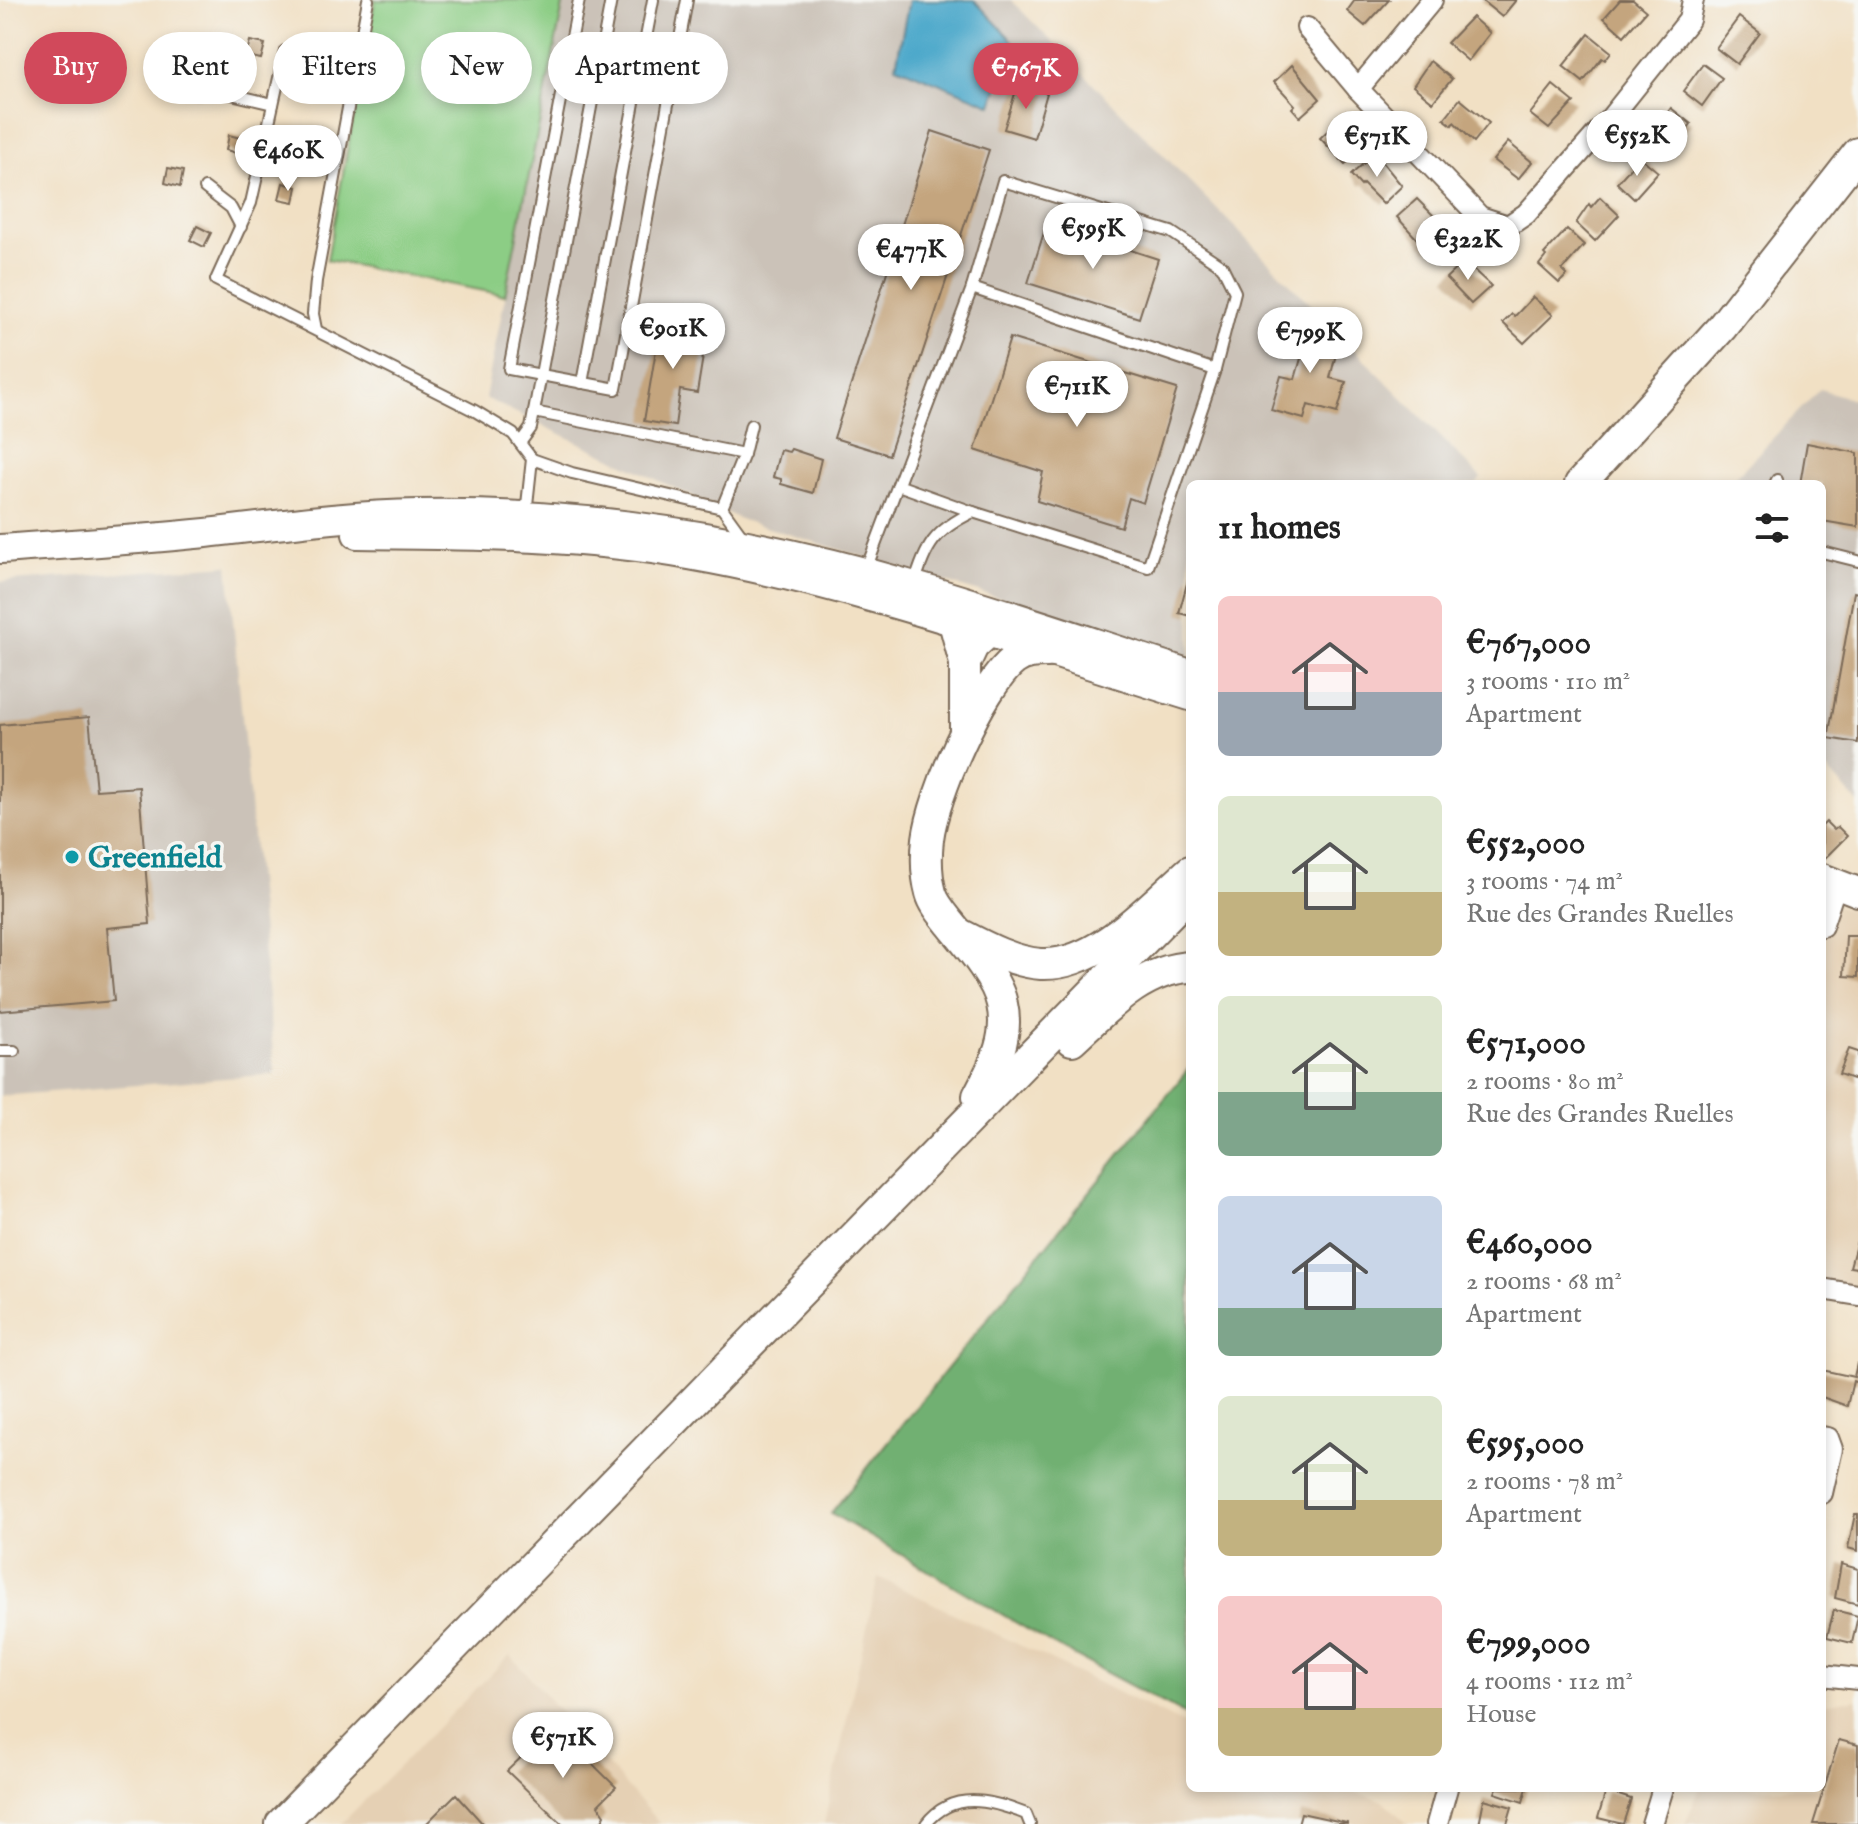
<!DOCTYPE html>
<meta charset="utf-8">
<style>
:root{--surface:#fff;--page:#f2f2f2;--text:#222;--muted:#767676;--accent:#d1495b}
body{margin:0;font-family:"IM FELL English",serif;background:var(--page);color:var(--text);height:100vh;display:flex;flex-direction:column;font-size:30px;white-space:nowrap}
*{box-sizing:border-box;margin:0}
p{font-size:26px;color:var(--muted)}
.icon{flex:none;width:44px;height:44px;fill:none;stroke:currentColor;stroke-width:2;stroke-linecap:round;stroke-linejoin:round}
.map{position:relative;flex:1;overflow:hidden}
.drawer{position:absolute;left:1186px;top:480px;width:640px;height:1312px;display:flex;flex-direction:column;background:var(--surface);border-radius:12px;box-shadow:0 4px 12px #0003}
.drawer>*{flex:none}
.guide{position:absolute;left:24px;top:32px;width:760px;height:72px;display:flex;gap:16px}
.price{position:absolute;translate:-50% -68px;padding:0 18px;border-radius:28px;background:#fff;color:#222;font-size:26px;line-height:52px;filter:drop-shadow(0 2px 4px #0008)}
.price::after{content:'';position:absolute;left:50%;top:48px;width:24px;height:18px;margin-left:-12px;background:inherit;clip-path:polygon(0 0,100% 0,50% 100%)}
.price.current{background:var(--accent);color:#fff}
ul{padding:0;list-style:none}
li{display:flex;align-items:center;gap:24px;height:200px;padding:0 32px}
li span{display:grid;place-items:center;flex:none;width:224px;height:160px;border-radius:12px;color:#555}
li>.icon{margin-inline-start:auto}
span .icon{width:96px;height:96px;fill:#fffc;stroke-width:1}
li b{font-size:34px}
h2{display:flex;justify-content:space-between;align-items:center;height:96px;padding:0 32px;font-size:34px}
.chip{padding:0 28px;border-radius:36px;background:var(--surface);box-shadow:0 4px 12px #0003;font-size:28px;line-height:72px}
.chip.current{background:var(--accent);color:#fff}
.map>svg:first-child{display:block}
</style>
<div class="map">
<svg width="1858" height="1824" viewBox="0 0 1858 1824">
<rect width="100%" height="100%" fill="#f6f6f2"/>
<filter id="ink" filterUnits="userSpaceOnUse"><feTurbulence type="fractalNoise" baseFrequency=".0125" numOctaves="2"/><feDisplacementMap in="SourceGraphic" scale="16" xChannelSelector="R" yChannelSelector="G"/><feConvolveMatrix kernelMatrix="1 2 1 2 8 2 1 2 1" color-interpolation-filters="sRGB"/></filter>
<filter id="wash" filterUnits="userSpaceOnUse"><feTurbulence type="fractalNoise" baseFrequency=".006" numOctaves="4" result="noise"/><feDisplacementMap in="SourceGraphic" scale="32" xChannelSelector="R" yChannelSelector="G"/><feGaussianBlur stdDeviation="1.8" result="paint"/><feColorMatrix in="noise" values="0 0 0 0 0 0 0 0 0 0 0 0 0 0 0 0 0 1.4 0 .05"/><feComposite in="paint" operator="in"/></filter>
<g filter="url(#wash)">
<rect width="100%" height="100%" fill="#f1e0c4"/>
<!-- built -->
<g fill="#e5d0b4">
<path d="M1835,905L1858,911V1297L1822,1290V934Z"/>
<path d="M878,1577L1190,1727V1788H1340L1382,1800L1408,1824H824Z"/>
<path d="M510,1655L660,1824H341Z"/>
<path d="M1858,1699V1824H1685L1700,1788H1822V1704Z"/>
</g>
<!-- industrial -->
<g fill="#cbc2b8">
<path d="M564,0H1011L1481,478L1476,484H1190V656L742,520L485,398Z"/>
<path d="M1820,389L1858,401V803L1822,764V484H1729Z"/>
<path d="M228,565L275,1074L0,1096V582Z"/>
</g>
<!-- green -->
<path fill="#8ccd85" stroke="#647c52" stroke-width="2" d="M375,0H564L505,295L327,260Z"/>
<!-- forest -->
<path fill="#71b072" stroke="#566d48" stroke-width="2" d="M1190,1067V1717L1052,1644L831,1513Z"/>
<!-- water -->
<path fill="#4da9cb" stroke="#446a74" stroke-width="2" d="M909,0H974L1013,41L992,105L896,66Z"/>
<g id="blocks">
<!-- building -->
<g fill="#c4a57e">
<path d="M1355,0H1389L1365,26L1347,11Z"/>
<path d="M1481,0H1516L1502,17Z"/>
<path d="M1620,0H1633L1646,11L1624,36L1604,18Z"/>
<path d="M1472,17L1490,33L1468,61L1447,43Z"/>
<path d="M1739,17L1760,33L1737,64L1716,48Z"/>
<path d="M1589,34L1611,52L1605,60L1602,58L1583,82L1563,66Z"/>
<path d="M250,41L265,44L261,59L246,56Z"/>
<path d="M1430,61L1452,79L1433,102L1413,86Z"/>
<path d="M1703,64L1722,78L1702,106L1683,91Z"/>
<path d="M1292,65L1320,99L1300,117L1292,108L1295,105L1274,82Z"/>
<path d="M306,75L320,79L316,94L301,90Z"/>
<path d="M187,79L201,81L199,97L184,94Z"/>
<path d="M1018,84L1047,93L1034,138L1004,129Z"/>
<path d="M1553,85L1574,102L1549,129L1530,114Z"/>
<path d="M1460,99L1489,123L1474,142L1454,122L1452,125L1444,119Z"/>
<path d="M1671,108L1691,124L1670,152L1650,136Z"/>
<path d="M1337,122L1362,147L1345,164L1320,138Z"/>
<path d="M289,129L303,132L300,147L285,144Z"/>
<path d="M932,131L989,150L889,455L834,438Z"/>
<path d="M229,135L244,139L240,154L226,150Z"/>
<path d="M1508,142L1532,162L1518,179L1493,160Z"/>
<path d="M1375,153L1402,186L1383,204L1363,184L1361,186L1351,175Z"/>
<path d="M1640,157L1658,172L1634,199L1617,183Z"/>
<path d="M168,168L183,171L180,187L165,183Z"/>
<path d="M283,183L297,187L294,202L279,199Z"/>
<path d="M1600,197L1619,215L1595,241L1576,223L1589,204L1591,207Z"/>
<path d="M1417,199L1448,230L1427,250L1397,217Z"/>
<path d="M1047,223L1158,259L1139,318L1028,283Z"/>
<path d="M197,226L211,233L204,247L190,240Z"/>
<path d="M1567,229L1584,245L1562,270L1567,275L1559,283L1539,265L1546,256L1544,254Z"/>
<path d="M1464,261L1491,286L1471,304L1446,278Z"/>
<path d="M1533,297L1553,315L1524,343L1503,323L1512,314L1515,316Z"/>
<path d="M662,314L682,318L680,334L706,338L697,393L680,390L675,426L644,421Z"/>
<path d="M1299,319L1330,329L1324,351L1336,354L1330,378L1346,382L1337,413L1308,405L1304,419L1271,410L1281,376L1295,379L1302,355L1290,351Z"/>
<path d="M1010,338L1177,389L1143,503L1129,498L1121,527L1037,501L1043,472L975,450Z"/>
<path d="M1807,443L1858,453V527L1822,521V484H1800Z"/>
<path d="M791,449L821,459L813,493L781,484V479L773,477L780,450L789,452Z"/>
<path d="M1189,576L1190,577V616L1179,613Z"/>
<path d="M1854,592L1858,593V743L1828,738Z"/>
<path d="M89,717L96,790L139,787L150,924L107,928L114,1001L0,1011V725Z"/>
<path d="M1826,822L1834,830L1838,827L1847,836L1825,858L1822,855V826Z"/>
<path d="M1846,936H1858V977L1844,976Z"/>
<path d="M1849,1049L1858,1052V1081L1839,1074Z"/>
<path d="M1857,1241H1858V1268L1850,1267Z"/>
<path d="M1857,1363L1858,1383L1853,1381L1847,1406L1822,1397V1370L1854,1377Z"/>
<path d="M1855,1514H1858V1551L1848,1548Z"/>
<path d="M1841,1564L1858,1569V1604L1835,1598Z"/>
<path d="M1834,1610L1858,1616L1852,1643L1827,1637Z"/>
<path d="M554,1726L616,1787L598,1805L605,1815L600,1824H562L507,1771Z"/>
<path d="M1839,1740L1858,1745V1824H1813Z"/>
<path d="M1497,1788H1527L1523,1802L1495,1793Z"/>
<path d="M1606,1791L1631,1799L1623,1824L1598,1818Z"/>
<path d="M456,1794L483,1824H426Z"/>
<path d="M1484,1799L1512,1807L1507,1824H1479Z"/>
<path d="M1301,1813L1347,1823V1824H1298Z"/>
</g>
</g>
</g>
<g filter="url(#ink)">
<use href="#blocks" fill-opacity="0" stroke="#7b6a58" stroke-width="2"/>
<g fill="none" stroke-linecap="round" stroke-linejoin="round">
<!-- service casing -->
<g stroke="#7b6a58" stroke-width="14">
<g id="service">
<path d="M579,0L509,369L616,389L687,0"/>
<path d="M285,51L251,203L216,280L475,411L513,434L532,459L526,514"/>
<path d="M223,92L273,104"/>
<path d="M205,188L231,208L241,227"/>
<path d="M972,288L1215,370L1148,567L973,512C935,530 925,546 914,586L883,600L865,572Z"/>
<path d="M972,288L1003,181L1171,232L1222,266L1235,292L1215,370"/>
<path d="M316,329L313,314L316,281L368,0"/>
<path d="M582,383L653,0"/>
<path d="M534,412L744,454L722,508"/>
<path d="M520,443L531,428L611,0"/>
<path d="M744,454L751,425"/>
<path d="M532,459L572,473L722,508L743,537"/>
<path d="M1775,484L1777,480"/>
<path d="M898,485L973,512"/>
<path d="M1822,552L1858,561"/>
<path d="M0,1051H14"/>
<path d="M926,1824C952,1790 991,1800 1026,1814L1030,1824"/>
</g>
</g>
<!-- minor casing -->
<g stroke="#7b6a58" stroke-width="24">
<g id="minor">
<path d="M1307,28L1358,89L1480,217L1508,226L1526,214L1609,120L1689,20L1693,0"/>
<path d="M1358,89L1432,0"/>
<path d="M1822,926L1836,884"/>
<path d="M1822,1289L1858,1295"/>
<path d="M1822,1437L1828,1438L1832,1449L1822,1493"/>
<path d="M1822,1675L1858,1679"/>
<path d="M1437,1824L1447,1788"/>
<path d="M1652,1824L1663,1788"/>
</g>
</g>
<!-- secondary casing -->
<g stroke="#7b6a58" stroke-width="32">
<g id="secondary">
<path d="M357,534C468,535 579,535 689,555C860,585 1024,645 1190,696"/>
<path d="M0,549C69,544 138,540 206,533C277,525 347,515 419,514C585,511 752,539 911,585C1005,612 1097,644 1190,674"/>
<path d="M1822,878L1858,892"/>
</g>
</g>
<!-- primary casing -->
<g stroke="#7b6a58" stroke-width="34">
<g id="primary">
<path d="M1580,484L1722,327L1858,153"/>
<path d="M954,622L965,663V729"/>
<path d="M965,663L973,646L1007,615"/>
<path d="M960,934C985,947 1013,962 1041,964C1097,967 1151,905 1190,871"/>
<path d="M1072,1040C1106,1009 1142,969 1190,967"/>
<path d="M978,1096C993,1067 1010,1039 1002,1004C997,978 967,944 950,923C943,914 934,904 931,893C926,875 926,857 928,839C933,796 980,687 1014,660C1025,652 1036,652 1048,652"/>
<path d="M281,1824L1190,893"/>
</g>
</g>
<!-- service -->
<use href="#service" stroke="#fff" stroke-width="10"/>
<!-- minor -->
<use href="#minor" stroke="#fff" stroke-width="20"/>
<!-- secondary -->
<use href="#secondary" stroke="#fff" stroke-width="28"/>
<!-- primary -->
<use href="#primary" stroke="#fff" stroke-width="30"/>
</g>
</g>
<!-- markers -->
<circle fill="#0f9aa8" stroke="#f6f6f2" stroke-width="3" cx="72" cy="857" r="8"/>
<g text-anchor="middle" stroke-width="7" stroke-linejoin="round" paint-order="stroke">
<!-- culture labels -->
<g font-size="30" font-weight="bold" fill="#0d838f" stroke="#f6f6f2" text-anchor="start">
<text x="88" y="867">Greenfield</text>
</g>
</g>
</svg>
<b class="price current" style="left:1026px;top:111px">€767K</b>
<b class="price" style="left:1637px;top:178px">€552K</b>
<b class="price" style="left:1377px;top:179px">€571K</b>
<b class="price" style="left:288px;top:193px">€460K</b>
<b class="price" style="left:1093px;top:271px">€595K</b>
<b class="price" style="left:1468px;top:282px">€322K</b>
<b class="price" style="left:911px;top:292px">€477K</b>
<b class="price" style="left:673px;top:371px">€901K</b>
<b class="price" style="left:1310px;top:375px">€799K</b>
<b class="price" style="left:1077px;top:429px">€711K</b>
<b class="price" style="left:563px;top:1780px">€571K</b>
<div class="guide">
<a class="chip current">Buy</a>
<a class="chip">Rent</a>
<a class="chip">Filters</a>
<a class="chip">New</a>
<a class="chip">Apartment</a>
</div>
<section class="drawer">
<h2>11 homes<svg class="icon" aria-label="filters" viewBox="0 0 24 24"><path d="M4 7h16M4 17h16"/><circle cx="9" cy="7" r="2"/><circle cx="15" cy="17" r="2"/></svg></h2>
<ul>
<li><span style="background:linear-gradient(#f6c9c9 60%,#9aa5b1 0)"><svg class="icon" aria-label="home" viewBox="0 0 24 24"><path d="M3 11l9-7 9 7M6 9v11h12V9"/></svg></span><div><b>€767,000</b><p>3 rooms · 110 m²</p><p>Apartment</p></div></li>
<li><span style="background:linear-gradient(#dfe7d0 60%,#c2b280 0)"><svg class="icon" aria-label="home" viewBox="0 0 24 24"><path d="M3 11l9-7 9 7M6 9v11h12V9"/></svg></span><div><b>€552,000</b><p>3 rooms · 74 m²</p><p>Rue des Grandes Ruelles</p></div></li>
<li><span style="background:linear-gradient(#dfe7d0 60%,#7fa58c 0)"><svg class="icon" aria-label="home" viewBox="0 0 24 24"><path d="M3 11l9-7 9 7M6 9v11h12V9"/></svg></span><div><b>€571,000</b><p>2 rooms · 80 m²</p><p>Rue des Grandes Ruelles</p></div></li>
<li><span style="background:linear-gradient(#c9d6e8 70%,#7fa58c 0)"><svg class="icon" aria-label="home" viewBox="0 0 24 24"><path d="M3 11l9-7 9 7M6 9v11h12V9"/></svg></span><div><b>€460,000</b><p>2 rooms · 68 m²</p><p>Apartment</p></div></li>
<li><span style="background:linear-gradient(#dfe7d0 65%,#c2b280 0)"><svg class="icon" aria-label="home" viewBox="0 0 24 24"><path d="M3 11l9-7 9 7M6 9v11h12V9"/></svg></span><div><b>€595,000</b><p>2 rooms · 78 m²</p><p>Apartment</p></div></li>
<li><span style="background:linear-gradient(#f6c9c9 70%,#c2b280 0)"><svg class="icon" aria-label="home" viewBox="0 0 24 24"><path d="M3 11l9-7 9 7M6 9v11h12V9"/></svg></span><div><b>€799,000</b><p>4 rooms · 112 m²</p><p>House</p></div></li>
</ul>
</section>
</div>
